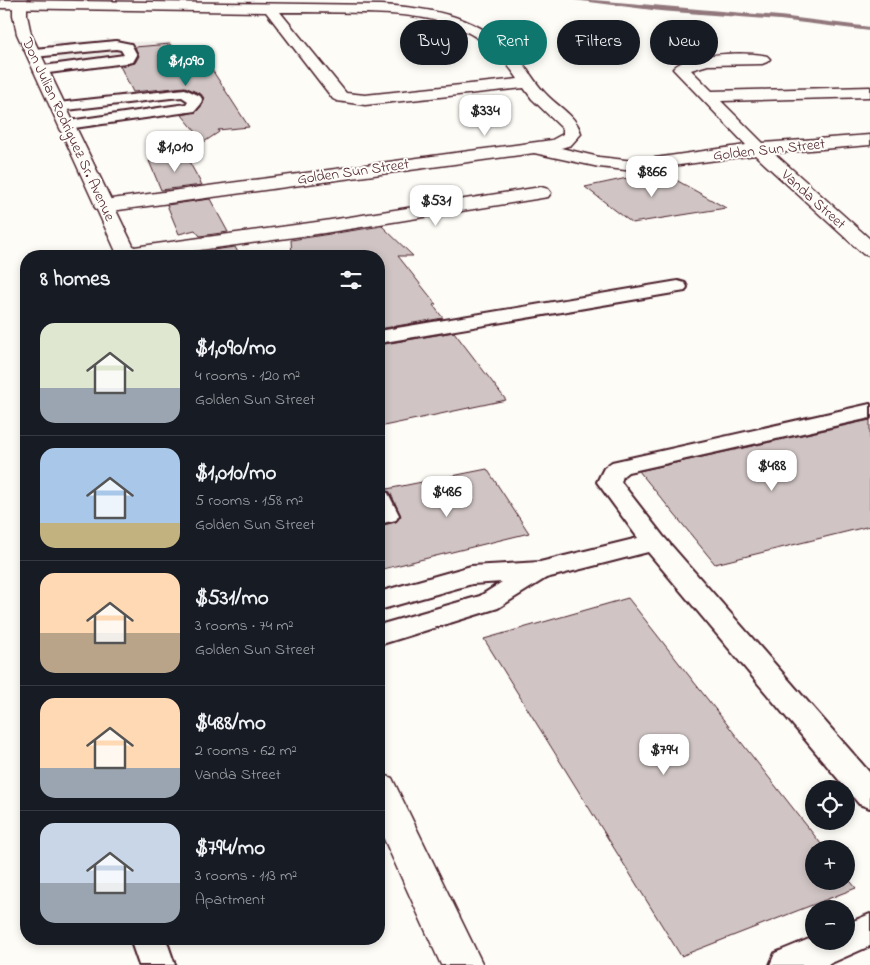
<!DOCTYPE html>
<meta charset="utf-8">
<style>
:root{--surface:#171b24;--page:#20242c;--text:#f1f3f6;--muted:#9ea1a6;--line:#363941;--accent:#0f766e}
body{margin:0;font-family:"Indie Flower",sans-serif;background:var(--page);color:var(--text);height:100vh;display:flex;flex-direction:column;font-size:19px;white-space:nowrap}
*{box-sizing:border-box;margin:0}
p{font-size:16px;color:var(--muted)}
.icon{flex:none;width:28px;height:28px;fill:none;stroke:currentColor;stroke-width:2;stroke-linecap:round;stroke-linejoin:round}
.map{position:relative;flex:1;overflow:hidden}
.sheet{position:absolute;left:20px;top:250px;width:365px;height:695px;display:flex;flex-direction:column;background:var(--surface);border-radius:20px;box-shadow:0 2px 8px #0003}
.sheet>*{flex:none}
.top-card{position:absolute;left:400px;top:20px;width:395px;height:45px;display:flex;gap:10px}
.buttons{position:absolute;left:805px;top:780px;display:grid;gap:10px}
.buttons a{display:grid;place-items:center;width:50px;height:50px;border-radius:50%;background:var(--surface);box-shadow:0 2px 8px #0003;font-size:25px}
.price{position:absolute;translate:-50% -42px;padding:0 11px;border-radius:10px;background:#fff;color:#222;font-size:16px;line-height:32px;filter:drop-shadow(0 1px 2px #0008)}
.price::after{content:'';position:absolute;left:50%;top:30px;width:15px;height:11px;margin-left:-8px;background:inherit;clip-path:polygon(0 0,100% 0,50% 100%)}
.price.on{background:var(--accent);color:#fff}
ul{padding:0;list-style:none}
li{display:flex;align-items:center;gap:15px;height:125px;padding:0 20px}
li+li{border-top:1px solid var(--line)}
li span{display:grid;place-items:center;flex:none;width:140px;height:100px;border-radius:15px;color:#555}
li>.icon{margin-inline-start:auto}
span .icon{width:60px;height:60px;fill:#fffc;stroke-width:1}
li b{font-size:21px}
h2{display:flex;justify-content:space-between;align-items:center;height:60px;padding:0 20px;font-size:21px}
.chip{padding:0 18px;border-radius:22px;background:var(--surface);box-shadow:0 2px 8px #0003;font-size:18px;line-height:45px}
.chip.on{background:var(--accent);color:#fff}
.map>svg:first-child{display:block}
</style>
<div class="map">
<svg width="870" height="965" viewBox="0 0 870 965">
<rect width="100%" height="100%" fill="#fdfcf7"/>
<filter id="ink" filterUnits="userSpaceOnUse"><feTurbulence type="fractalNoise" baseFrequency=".02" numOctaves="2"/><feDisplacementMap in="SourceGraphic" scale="10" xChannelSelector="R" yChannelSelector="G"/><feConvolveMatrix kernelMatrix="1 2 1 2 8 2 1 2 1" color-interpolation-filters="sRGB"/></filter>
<g filter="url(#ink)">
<!-- built -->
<path fill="#f0ece8" d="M51,41L171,42L183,60L63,72Z"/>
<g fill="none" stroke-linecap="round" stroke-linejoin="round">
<!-- stream -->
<path fill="#91777b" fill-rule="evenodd" d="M574,0H594L780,16L870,27V31L780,20L660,11Z"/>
</g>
<!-- building -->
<g fill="#d0c5c4" stroke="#4a1f2b">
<path d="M170,44L180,62L205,59L249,127L218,130L219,132L204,142L182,115L196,112L203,104L204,98L201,94L185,87L133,92L120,66L135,63L139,56L135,47Z"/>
<path d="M186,156L202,185L161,190L149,161Z"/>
<path d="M660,171L726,208L632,223L585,187Z"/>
<path d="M210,199L228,232L200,236L195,230L179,234L167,205Z"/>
<path d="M382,226L413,256H398L436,304L433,305L443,318L379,329V256H292L291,240Z"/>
<path d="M235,247L240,256H219L213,250Z"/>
<path d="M454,332L506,400L379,427V345Z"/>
<path d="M870,420V526L715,564L639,471Z"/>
<path d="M487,469L529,533L379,570V526L396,522L401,516L390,492L382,490Z"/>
<path d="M628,598L825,849H814V881H846V876L856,888L681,956L484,639Z"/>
</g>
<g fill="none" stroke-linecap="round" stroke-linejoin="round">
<!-- lane casing -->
<g stroke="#4a1f2b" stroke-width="4">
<g id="lane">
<path d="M116,41L131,44L137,55L133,62L41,74L36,73L34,70L36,67L124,55L121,50L116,49L34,57L28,53L34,49Z"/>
<path d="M185,89L200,96L202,99L201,104L195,111L67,129L62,128L60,125L62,122L186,104L188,101L182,97L171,98L58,111L53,110L51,107L53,104L58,103Z"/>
<path d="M678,281L685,283L687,287L685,291L379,343V331Z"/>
<path d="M870,404V418L628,472L623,476L621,482L663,536L870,773V808L859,804L648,552L546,578L498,608L379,645V625L480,596L502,582L472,584L379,610V592L471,566L540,562L638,538L597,482L604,468L612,462Z"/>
<path d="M379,491L388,493L399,515L396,520L379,524Z"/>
<path d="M870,914V946L827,965H770L775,953L814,937V941H846V924Z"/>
<path d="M130,939H166L175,965H139Z"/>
</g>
</g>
<!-- street casing -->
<g stroke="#4a1f2b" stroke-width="3">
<g id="street">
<path d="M0,0L382,5C433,8 482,17 518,58C528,69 535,83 546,94C557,106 578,117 581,134L571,145L561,148L599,157L634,161L746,145L673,69C685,53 749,51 767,56L770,59L767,62L762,64L708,65L691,70L712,91L870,87V97L721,101L763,143L870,135V145L774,153L870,239V256L863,254L755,155L634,171L599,167L534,153L104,212L97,210L94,206L97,202L104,200L552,140L563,134V129L532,99L524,88L365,105L337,101L333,99L266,12L0,8ZM280,12C307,12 334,12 361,13C426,14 480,21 518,79L365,95L346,93Z"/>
<path d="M541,187L548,189L551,193L548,197L324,233L156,256H118L117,254L120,250L127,248L324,221Z"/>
</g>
</g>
<!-- primary casing -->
<g stroke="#4a1f2b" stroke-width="3">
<g id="primary">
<path d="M13,0H27V15L31,34L138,256H118L17,34L13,15Z"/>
<path d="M379,773L392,778L483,965H441L379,828Z"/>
</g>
</g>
<!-- lane -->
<use href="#lane" fill="#fdfcf7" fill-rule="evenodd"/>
<!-- street -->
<use href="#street" fill="#fdfcf7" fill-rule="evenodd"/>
<!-- primary -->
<use href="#primary" fill="#fdfcf7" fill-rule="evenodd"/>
</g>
</g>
<g text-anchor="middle" stroke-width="4" stroke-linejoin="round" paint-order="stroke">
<!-- far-street labels -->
<g font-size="15" fill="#4a1f2b" stroke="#fdfcf7">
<text transform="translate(69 129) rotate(65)" y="5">Don Julian Rodriguez Sr. Avenue</text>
<text transform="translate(769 149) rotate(-6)" y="5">Golden Sun Street</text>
<text transform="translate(353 171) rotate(-8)" y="5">Golden Sun Street</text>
<text transform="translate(814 199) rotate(42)" y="5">Vanda Street</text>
</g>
</g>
</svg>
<div class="buttons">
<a><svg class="icon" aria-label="locate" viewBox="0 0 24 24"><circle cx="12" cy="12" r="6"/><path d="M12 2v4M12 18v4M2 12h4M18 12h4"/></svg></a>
<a>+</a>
<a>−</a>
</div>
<b class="price on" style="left:186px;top:87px">$1,090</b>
<b class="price" style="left:485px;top:137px">$334</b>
<b class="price" style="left:175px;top:173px">$1,010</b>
<b class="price" style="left:652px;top:198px">$866</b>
<b class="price" style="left:436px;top:227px">$531</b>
<b class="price" style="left:772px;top:492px">$488</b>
<b class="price" style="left:447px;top:518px">$486</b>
<b class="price" style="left:664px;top:776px">$794</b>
<div class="top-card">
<a class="chip">Buy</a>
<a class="chip on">Rent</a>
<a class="chip">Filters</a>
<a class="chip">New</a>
</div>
<section class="sheet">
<h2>8 homes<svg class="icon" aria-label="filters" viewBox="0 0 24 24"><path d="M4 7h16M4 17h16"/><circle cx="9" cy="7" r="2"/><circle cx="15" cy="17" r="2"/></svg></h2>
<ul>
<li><span style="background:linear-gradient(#dfe7d0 65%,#9aa5b1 0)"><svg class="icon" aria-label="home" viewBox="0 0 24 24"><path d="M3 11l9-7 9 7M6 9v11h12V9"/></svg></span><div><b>$1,090/mo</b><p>4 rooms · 120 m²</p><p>Golden Sun Street</p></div></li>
<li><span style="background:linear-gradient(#a9c7e8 75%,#c2b280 0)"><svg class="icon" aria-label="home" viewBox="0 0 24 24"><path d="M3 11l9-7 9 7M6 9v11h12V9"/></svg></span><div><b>$1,010/mo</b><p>5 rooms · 158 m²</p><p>Golden Sun Street</p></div></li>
<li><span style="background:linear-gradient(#ffd9b3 60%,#b9a48a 0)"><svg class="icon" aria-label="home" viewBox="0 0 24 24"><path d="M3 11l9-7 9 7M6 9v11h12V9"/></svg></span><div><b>$531/mo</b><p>3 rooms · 74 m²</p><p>Golden Sun Street</p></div></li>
<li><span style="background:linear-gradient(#ffd9b3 70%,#9aa5b1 0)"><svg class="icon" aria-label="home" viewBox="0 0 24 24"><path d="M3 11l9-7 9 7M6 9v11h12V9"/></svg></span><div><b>$488/mo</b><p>2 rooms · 62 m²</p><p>Vanda Street</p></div></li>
<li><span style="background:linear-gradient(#c9d6e8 60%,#9aa5b1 0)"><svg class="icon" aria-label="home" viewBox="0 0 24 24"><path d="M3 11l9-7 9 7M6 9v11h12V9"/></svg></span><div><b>$794/mo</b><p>3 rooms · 113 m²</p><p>Apartment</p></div></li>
</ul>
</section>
</div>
